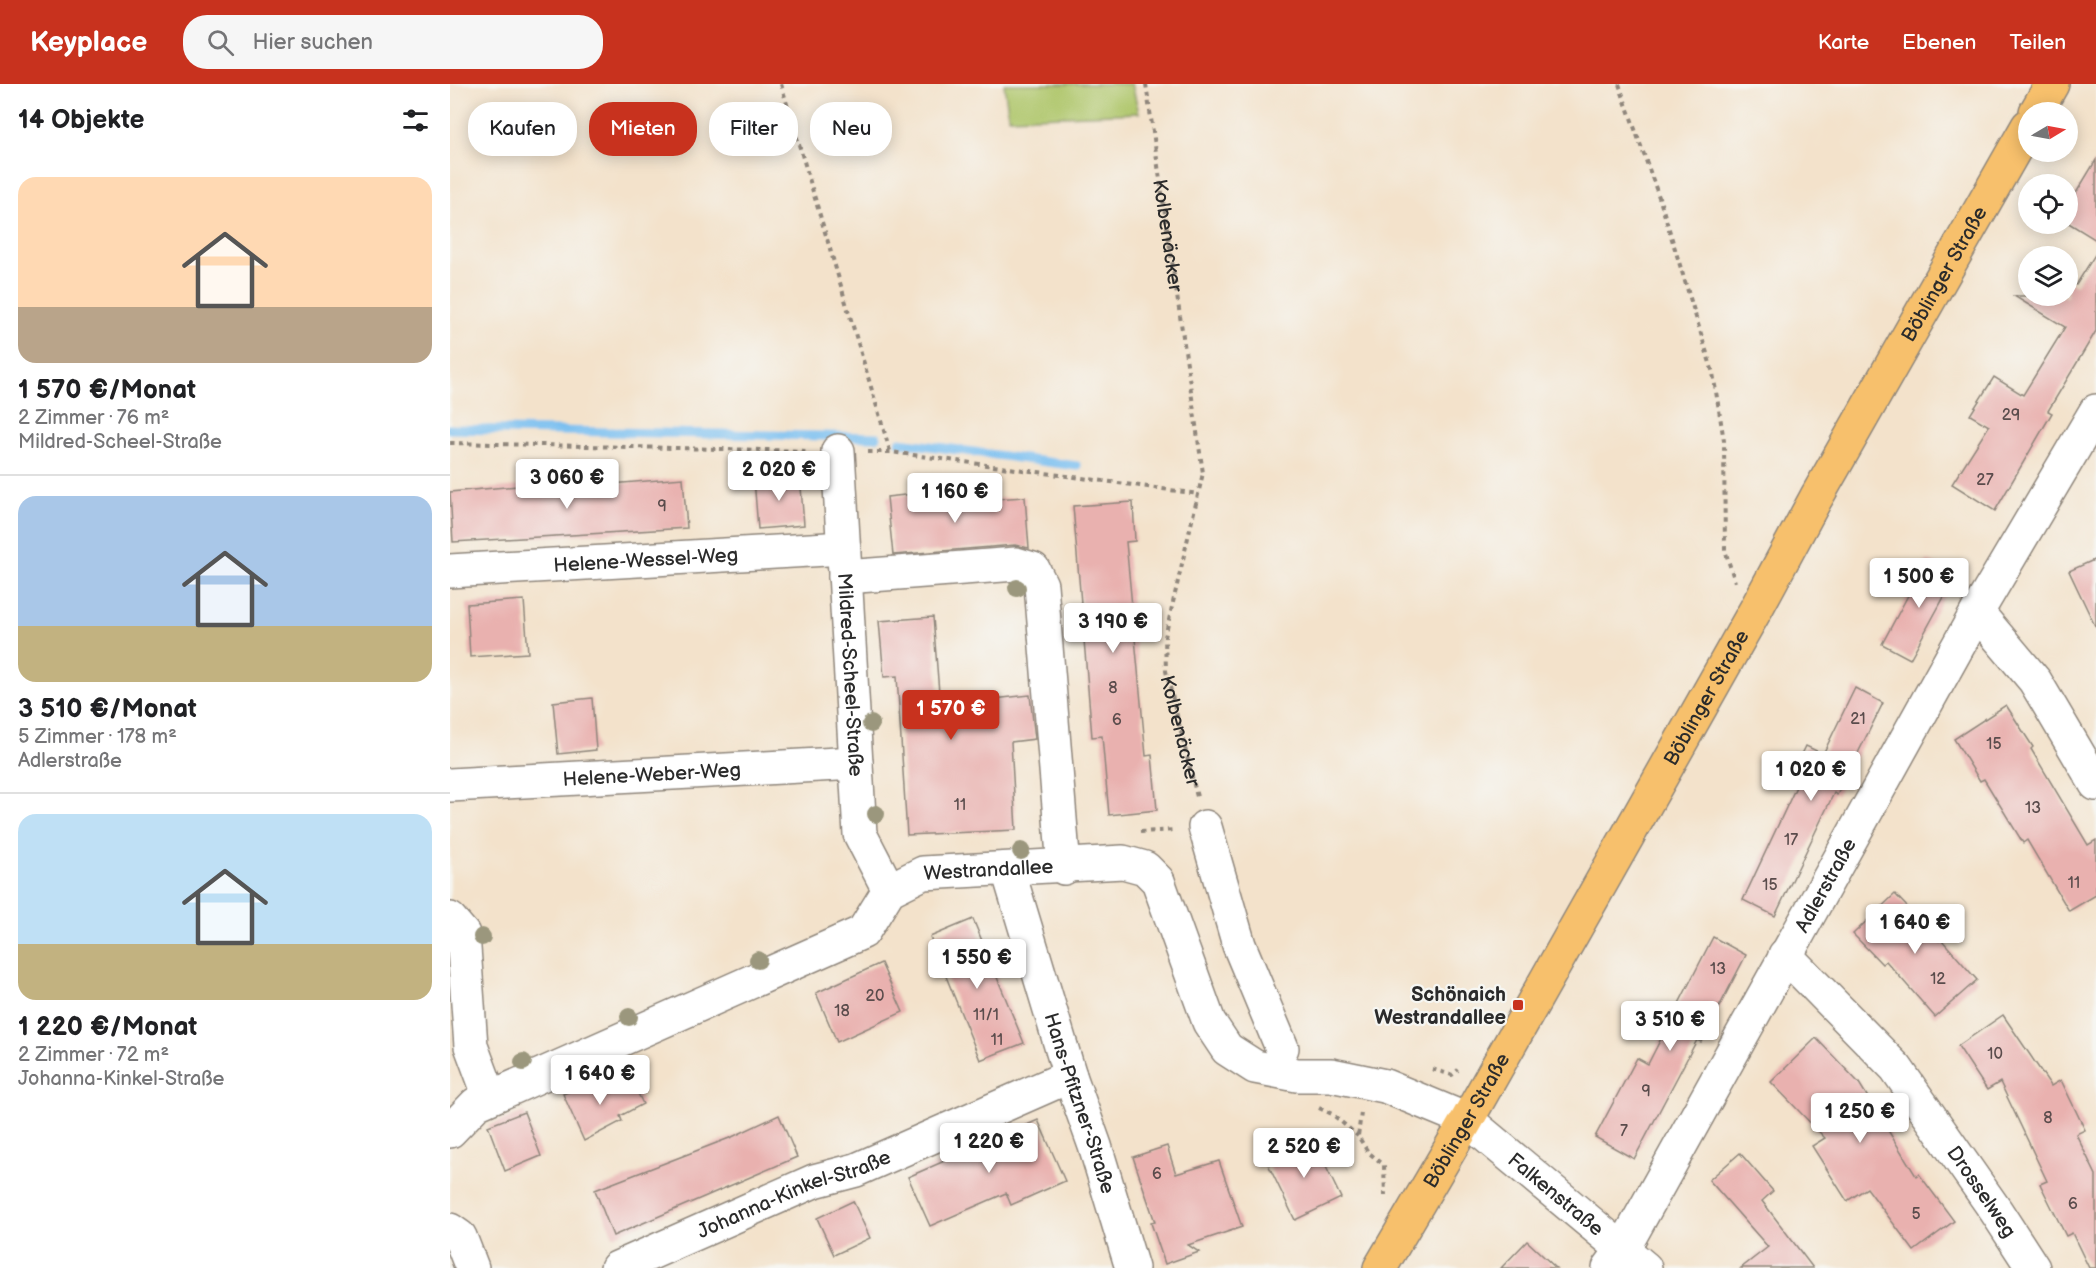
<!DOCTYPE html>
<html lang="de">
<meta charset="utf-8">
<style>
:root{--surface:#fff;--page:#f6f6f6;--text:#202124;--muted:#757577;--line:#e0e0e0;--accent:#c8321e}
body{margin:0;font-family:"Balsamiq Sans",sans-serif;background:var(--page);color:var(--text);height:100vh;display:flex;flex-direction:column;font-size:22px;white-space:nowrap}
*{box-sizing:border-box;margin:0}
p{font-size:20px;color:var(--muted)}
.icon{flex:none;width:33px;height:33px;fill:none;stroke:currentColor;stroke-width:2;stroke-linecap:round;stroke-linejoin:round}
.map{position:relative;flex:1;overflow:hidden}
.sheet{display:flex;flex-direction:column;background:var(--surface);width:450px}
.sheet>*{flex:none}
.guide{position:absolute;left:18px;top:18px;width:570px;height:54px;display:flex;gap:12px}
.needle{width:39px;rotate:80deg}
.controls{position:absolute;left:1568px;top:18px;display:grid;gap:12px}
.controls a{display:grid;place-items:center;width:60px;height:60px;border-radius:50%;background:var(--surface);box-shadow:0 3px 15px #0003;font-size:30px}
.price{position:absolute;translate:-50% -51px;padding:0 14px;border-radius:6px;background:#fff;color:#222;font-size:20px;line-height:39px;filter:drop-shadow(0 2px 3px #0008)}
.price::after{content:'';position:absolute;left:50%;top:36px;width:18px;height:14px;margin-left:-9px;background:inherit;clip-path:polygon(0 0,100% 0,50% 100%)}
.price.current{background:var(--accent);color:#fff}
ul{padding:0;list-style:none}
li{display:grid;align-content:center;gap:12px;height:318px;padding:0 18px}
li+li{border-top:2px solid var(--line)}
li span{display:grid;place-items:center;height:186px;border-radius:18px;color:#555}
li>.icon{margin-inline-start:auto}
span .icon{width:108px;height:108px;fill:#fffc;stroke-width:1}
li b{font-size:26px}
h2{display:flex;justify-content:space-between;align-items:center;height:72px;padding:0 18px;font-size:26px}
.pill{padding:0 21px;border-radius:24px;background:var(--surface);box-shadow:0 3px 15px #0003;font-size:21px;line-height:54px}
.pill.current{background:var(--accent);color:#fff}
header{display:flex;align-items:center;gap:36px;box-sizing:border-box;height:84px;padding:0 30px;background:var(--accent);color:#fff}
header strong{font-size:28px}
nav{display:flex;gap:33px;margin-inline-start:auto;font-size:21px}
.search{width:420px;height:54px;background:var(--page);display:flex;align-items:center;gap:15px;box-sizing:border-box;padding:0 21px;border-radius:24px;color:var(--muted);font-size:22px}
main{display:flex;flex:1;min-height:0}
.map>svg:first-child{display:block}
</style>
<header>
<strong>Keyplace</strong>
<div class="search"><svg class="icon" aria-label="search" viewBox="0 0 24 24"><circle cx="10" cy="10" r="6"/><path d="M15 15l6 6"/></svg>Hier suchen</div>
<nav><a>Karte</a><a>Ebenen</a><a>Teilen</a></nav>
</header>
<main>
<section class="sheet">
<h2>14 Objekte<svg class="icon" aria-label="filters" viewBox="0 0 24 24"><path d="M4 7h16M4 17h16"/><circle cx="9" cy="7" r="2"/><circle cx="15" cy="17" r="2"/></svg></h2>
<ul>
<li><span style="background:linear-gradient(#ffd9b3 70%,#b9a48a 0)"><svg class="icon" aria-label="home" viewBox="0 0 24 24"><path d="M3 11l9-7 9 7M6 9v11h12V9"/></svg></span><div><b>1 570 €/Monat</b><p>2 Zimmer · 76 m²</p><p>Mildred-Scheel-Straße</p></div></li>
<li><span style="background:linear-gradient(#a9c7e8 70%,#c2b280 0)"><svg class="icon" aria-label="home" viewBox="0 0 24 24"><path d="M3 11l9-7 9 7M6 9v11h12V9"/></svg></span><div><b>3 510 €/Monat</b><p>5 Zimmer · 178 m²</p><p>Adlerstraße</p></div></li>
<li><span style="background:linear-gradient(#bfe0f5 70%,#c2b280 0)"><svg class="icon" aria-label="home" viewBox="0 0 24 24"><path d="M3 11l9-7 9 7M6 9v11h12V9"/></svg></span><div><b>1 220 €/Monat</b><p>2 Zimmer · 72 m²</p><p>Johanna-Kinkel-Straße</p></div></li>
</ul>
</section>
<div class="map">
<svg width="1646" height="1184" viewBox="0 0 1646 1184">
<rect width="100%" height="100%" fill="#f6f6f2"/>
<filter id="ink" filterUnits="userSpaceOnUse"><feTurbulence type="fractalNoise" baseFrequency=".0167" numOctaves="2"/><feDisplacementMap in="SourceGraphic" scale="12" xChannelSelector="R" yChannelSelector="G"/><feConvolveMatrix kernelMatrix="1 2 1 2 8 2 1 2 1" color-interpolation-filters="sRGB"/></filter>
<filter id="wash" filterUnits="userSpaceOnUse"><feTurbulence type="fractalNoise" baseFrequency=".008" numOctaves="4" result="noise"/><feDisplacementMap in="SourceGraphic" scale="24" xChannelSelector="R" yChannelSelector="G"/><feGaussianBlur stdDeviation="1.35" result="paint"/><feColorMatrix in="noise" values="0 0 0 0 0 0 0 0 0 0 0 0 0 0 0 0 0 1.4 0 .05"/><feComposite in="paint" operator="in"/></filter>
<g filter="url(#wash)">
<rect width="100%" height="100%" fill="#f3e2cb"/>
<!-- green -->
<path fill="#afc66b" stroke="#6d784b" stroke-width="1.5" d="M554,0H682L689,29L559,34Z"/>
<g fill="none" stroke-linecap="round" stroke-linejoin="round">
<!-- stream -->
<g stroke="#7abff0" stroke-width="9">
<path d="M0,345L427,353"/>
<path d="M450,358L627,382"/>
</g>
</g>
<g id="blocks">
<!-- building -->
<g fill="#e9b1af">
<path d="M1646,76V156L1617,138V124Z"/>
<path d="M1646,169V247L1598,327L1602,329L1545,427L1502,400L1539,342L1520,331L1544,293L1573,311L1615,243L1564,212H1617V196L1626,201Z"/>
<path d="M350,391L354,441L308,445L304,395Z"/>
<path d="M233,394L237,444L3,458L0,408L148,395L149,401Z"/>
<path d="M482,408L483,419L575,413L579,464L565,461L443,471L437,413Z"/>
<path d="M683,418L685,457L676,458L696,672L702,671L707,726L659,731L652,652L642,653L623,422Z"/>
<path d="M1646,475V544L1619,487Z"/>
<path d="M1477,476L1506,491L1460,575L1432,560Z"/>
<path d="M74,516L78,569L20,573L17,520Z"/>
<path d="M483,533L490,621L580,611L585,655L561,658L566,746L457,751L447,592L434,593L429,537Z"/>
<path d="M1405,604L1433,619L1387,711L1384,709L1325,832L1293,816L1351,692L1343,689L1356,662L1373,670Z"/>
<path d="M142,614L146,666L108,670L103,618Z"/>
<path d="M1556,621L1583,663L1581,665L1638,761L1646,756V811L1619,827L1577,756L1573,759L1534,695L1530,697L1504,655Z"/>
<path d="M1445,810L1489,857L1491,855L1527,896L1485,933L1436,877L1432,880L1403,850Z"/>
<path d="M523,835L574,959L530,976L480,853Z"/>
<path d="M1263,853L1296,871L1251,958L1247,956L1184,1075L1145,1053L1187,974L1198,980Z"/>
<path d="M431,879L453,928L387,958L366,909Z"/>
<path d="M1553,931L1601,1002L1611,996L1635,1046L1626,1050L1646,1091V1184H1639L1622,1149L1616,1152L1590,1100L1597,1097L1550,998L1537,1006L1508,962Z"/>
<path d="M1366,954L1409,999L1466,1092L1469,1090L1504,1137L1464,1167L1417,1104L1397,1117L1362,1062L1375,1054L1321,998Z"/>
<path d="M154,993L162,1009L183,999L193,1020L170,1032L172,1037L134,1057L113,1010Z"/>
<path d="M74,1028L91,1072L55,1087L38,1042Z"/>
<path d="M329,1031L347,1073L163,1152L145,1106L282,1053Z"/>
<path d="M588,1036L615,1097L561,1121L556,1109L480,1142L458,1093Z"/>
<path d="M862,1054L891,1114L845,1136L816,1076Z"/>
<path d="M717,1062L726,1090L769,1077L792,1143L738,1161L749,1168L715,1180L701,1139L705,1138L683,1073Z"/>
<path d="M1290,1069L1323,1107L1312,1117L1363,1184H1291L1318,1163L1259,1096Z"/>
<path d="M403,1117L420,1154L384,1171L367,1134Z"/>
<path d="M1077,1157L1106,1184H1051Z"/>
</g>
</g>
</g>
<g filter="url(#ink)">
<use href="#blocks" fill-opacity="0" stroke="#8f867b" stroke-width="1.5"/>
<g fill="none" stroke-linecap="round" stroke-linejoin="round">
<!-- minor casing -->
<g stroke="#8f867b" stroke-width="36">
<g id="minor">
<path id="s2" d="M388,367L410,750L439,806"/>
<path id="s3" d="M0,487L394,464"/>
<path d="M395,493L566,480L583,485L591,501L614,784"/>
<path d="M1527,528L1585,597L1646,700"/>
<path id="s4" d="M0,701L406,679"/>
<path d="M755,743L789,861L832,964"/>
<path id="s5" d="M558,786L620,992L645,1062L682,1184"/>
<path d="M0,835L13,850L21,962L40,1013"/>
<path id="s6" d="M1335,871L1446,984L1546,1127L1583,1184"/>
<path id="s7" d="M0,1047L26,1020L413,848L439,806L473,789L673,778L695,784L708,797L759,938L777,965L805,983L847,991H881L935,1002L1017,1036L1195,1184"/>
<path d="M0,1146L10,1153L22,1184"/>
<path id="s8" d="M167,1184L364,1097L406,1086L620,992"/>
<path id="s9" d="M1159,1184L1173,1165L1527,528L1646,327"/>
</g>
</g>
<!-- major casing -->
<g stroke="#8f867b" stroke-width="36">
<g id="major">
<path d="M1586,28L1602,0"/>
<path id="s10" d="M930,1184L1017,1036L1306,525L1366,414L1578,42"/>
</g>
</g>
<!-- path -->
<g stroke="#8f867b" stroke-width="4" stroke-dasharray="4.5 4.5" stroke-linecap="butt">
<path d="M331,0L440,367"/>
<path id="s1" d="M696,0L753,389L715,553L716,587L747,713"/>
<path d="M1169,0L1210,116L1263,289L1274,357L1275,466L1285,498"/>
<path d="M0,359L359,367"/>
<path d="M418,368H441L749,410"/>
<path d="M690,748L724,746"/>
<path d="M982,985L1002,991L1008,986"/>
<path d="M869,1024L882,1030L908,1052"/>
<path d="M911,1029L908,1052L918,1068L934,1081L935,1112"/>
</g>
<!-- minor -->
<use href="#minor" stroke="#fff" stroke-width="33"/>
<!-- major -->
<use href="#major" stroke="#f7c06c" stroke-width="33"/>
</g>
<!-- trees -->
<g fill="#9b977d">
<circle cx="567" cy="504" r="9"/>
<circle cx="421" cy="640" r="9"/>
<circle cx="426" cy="730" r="9"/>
<circle cx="571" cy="767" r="9"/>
<circle cx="32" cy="853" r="9"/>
<circle cx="308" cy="876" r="9"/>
<circle cx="179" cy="933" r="9"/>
<circle cx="73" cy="978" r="9"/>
</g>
</g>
<!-- markers -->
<rect fill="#c8321e" stroke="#f6f6f2" stroke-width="2" x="1062" y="915" width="12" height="12" rx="3"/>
<g text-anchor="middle" stroke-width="4.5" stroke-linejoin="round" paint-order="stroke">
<!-- number labels -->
<g font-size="16" fill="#5a4c4c">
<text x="1561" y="336">29</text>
<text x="1535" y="401">27</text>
<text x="212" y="427">9</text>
<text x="663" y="609">8</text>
<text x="1408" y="640">21</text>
<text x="667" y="641">6</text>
<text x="1544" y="665">15</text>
<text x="510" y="726">11</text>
<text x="1583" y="729">13</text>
<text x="1341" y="761">17</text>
<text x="1624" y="804">11</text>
<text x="1320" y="806">15</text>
<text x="1268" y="890">13</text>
<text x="1488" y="900">12</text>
<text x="425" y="917">20</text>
<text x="392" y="932">18</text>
<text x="536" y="936">11/1</text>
<text x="547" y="961">11</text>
<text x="1545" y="975">10</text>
<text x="1196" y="1012">9</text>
<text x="1598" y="1039">8</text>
<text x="1174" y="1052">7</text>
<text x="707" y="1095">6</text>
<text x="1623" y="1125">6</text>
<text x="1466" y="1135">5</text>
</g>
<!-- street labels -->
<g font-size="20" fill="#2b2b2b" stroke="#f6f6f2">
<text dy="7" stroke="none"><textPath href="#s1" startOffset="153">Kolbenäcker</textPath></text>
<text dy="7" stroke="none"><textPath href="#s10" startOffset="1143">Böblinger Straße</textPath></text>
<text dy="7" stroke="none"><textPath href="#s3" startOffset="196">Helene-Wessel-Weg</textPath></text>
<text dy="7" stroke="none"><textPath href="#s2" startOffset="224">Mildred-Scheel-Straße</textPath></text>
<text dy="7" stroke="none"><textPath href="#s10" startOffset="657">Böblinger Straße</textPath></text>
<text dy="7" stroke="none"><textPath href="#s1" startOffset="657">Kolbenäcker</textPath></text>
<text dy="7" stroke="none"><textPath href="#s4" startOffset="202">Helene-Weber-Weg</textPath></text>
<text dy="7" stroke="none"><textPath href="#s7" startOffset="614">Westrandallee</textPath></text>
<text dy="7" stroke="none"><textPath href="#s9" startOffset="440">Adlerstraße</textPath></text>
<text dy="7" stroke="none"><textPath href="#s5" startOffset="244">Hans-Pfitzner-Straße</textPath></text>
<text dy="7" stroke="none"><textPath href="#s10" startOffset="171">Böblinger Straße</textPath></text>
<text dy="7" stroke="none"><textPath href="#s6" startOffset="309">Drosselweg</textPath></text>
<text dy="7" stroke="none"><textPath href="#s8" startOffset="192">Johanna-Kinkel-Straße</textPath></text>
<text dy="7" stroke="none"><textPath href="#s7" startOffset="1342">Falkenstraße</textPath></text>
</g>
<!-- poi labels -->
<g font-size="20" font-weight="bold" fill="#2b2b2b" stroke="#f6f6f2" text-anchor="end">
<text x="1056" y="917">Schönaich<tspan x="1056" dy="23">Westrandallee</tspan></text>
</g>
</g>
</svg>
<div class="controls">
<a><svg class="needle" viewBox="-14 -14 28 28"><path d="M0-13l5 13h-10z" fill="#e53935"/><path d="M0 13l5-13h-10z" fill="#757577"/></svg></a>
<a><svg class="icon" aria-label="locate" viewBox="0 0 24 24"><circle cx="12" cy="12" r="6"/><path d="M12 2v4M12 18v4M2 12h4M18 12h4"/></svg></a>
<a><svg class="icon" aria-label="layers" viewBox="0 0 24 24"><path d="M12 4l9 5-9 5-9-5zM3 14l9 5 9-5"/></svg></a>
</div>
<b class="price" style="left:329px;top:418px">2 020 €</b>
<b class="price" style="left:117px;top:426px">3 060 €</b>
<b class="price" style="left:505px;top:440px">1 160 €</b>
<b class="price" style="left:1469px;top:525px">1 500 €</b>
<b class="price" style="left:663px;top:570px">3 190 €</b>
<b class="price current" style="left:501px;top:657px">1 570 €</b>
<b class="price" style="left:1361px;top:718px">1 020 €</b>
<b class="price" style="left:1465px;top:871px">1 640 €</b>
<b class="price" style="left:527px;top:906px">1 550 €</b>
<b class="price" style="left:1220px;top:968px">3 510 €</b>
<b class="price" style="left:150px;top:1022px">1 640 €</b>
<b class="price" style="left:1410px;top:1060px">1 250 €</b>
<b class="price" style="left:539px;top:1090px">1 220 €</b>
<b class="price" style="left:854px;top:1095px">2 520 €</b>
<div class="guide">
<a class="pill">Kaufen</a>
<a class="pill current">Mieten</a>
<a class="pill">Filter</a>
<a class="pill">Neu</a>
</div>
</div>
</main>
